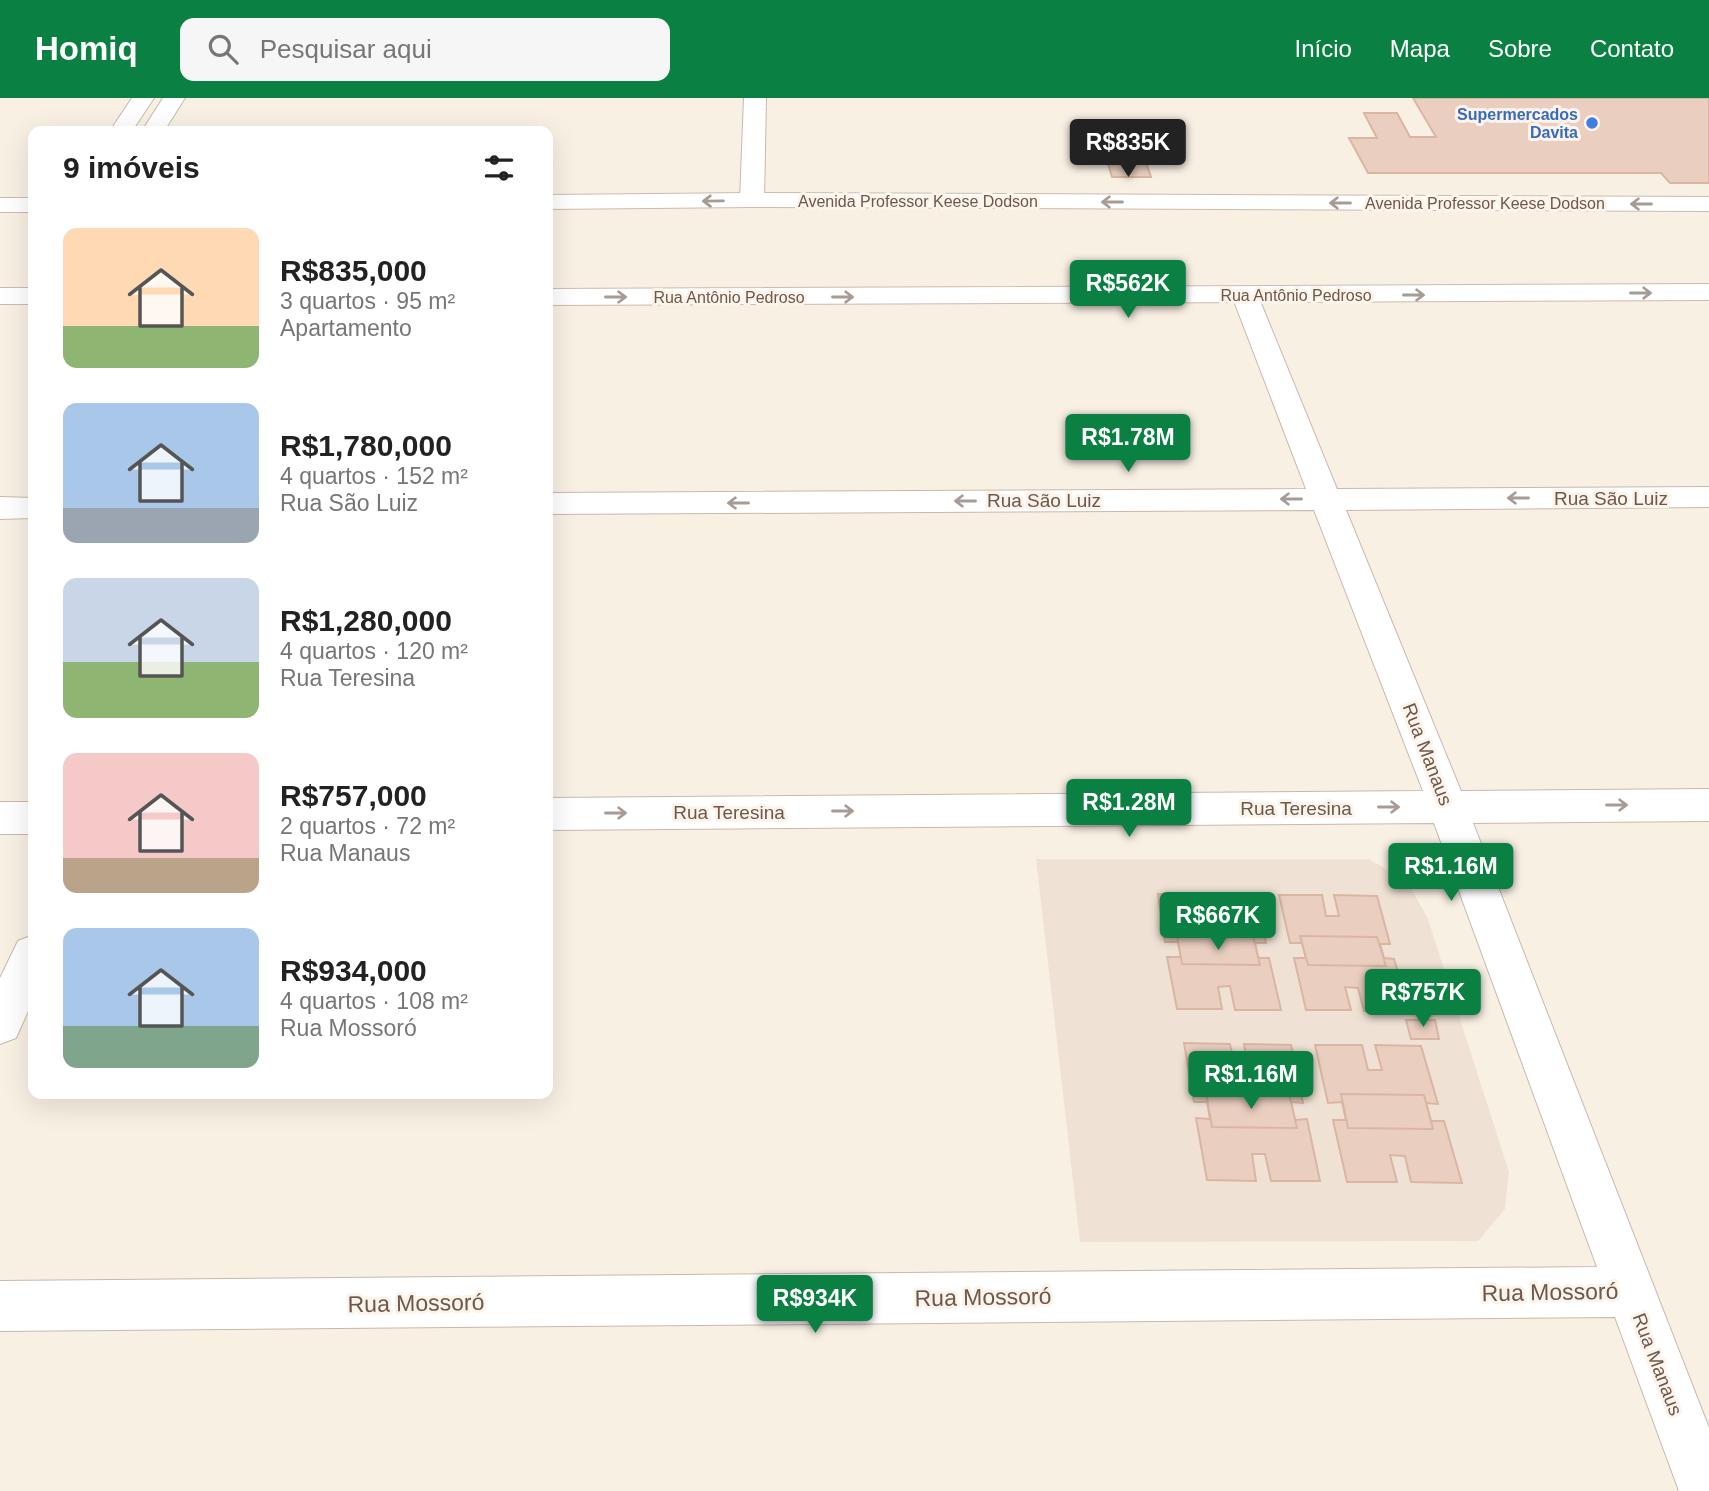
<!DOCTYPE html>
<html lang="pt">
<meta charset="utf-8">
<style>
:root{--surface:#fff;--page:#f6f6f6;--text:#222;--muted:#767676;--accent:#0b8043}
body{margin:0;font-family:Helvetica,sans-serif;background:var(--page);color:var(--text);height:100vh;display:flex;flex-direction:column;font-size:26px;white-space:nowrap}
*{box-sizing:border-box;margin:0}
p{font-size:23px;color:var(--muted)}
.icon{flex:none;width:38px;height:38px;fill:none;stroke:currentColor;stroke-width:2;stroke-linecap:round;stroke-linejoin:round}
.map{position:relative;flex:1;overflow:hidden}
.drawer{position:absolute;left:28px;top:28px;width:525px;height:973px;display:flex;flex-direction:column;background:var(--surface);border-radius:14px;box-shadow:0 7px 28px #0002}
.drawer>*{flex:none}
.price{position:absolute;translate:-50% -60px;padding:0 16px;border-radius:7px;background:var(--accent);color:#fff;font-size:23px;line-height:46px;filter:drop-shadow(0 2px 4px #0008)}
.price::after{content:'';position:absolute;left:50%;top:42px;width:21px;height:16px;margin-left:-10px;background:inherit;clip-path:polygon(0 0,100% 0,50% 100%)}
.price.active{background:#222;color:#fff}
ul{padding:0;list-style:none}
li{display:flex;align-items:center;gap:21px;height:175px;padding:0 35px}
li span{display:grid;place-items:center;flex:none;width:196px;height:140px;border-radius:14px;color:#555}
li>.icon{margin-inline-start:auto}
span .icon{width:84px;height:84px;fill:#fffc;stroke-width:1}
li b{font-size:30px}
h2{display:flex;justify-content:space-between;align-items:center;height:84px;padding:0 35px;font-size:30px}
header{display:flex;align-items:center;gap:42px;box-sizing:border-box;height:98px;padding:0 35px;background:var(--accent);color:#fff}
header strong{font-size:33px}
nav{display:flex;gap:38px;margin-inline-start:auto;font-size:24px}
.search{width:490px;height:63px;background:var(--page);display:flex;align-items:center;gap:18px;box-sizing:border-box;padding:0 24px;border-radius:14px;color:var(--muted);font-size:26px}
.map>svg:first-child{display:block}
</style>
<header>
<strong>Homiq</strong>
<div class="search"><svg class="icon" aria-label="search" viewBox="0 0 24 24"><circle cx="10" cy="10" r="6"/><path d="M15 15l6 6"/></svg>Pesquisar aqui</div>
<nav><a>Início</a><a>Mapa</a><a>Sobre</a><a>Contato</a></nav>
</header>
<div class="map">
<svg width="1709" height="1393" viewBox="0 0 1709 1393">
<rect width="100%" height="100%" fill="#f9f0e4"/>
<!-- residential -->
<path fill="#efe2d4" d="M1036,761H1369L1408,784L1428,821L1509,1074L1505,1111L1478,1143L1080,1144Z"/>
<!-- building -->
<g fill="#eacfc0" stroke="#dab6a2" stroke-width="2">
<path d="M1413,0H1709V85H1670L1661,75H1368L1349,40H1377L1364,15H1397L1410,39H1436Z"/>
<path d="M1096,26H1133L1151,79H1112Z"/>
<path d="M1158,796H1201L1204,817H1216L1212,796L1255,797L1266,845H1255L1258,860H1269L1281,912H1235L1230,888L1218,889L1222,911H1177L1167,859H1181L1178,844H1165Z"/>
<path d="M1279,797H1322L1326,818H1339L1334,797L1377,798L1390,846H1380L1384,860L1394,861L1410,913H1364L1358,890L1345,889L1351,912H1306L1294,860H1306L1302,845H1290Z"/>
<path d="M1177,837L1253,838L1260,867L1182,866Z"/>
<path d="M1300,838L1377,839L1386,868L1308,867Z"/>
<path d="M1406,922H1435L1439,941H1411Z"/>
<path d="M1184,945L1230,946L1235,970L1248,971L1244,946L1291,947L1303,1005L1291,1004L1295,1022L1307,1021L1320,1083H1271L1265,1056H1252L1256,1083L1207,1082L1196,1020L1210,1021L1207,1004H1194Z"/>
<path d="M1315,947H1362L1368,972H1382L1375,947L1421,948L1438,1006L1426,1005L1431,1023H1444L1462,1085L1411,1084L1405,1058L1390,1057L1397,1084H1347L1333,1022H1346L1342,1004L1328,1005Z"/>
<path d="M1206,995L1289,996L1297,1030L1212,1029Z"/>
<path d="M1341,996L1424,997L1433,1031L1348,1030Z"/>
</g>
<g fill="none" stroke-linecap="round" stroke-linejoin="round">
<!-- minor casing -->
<g stroke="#c8b8ac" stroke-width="2">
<g id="minor">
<path d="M744,0H766L764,102L761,107L752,109L743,107L740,102Z"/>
<path d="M1245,190L1254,192L1258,198L1337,391L1709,389V409L1346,412L1461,693L1709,691V723L1473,725L1709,1330V1393H1679L1615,1219L0,1233V1183L1597,1169L1434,725L548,732V700L1423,693L1314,412L548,416V395L1306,391L1232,198L1236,192Z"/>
<path d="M0,399L33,400V420L0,421Z"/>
<rect x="0" y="704" width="33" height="32"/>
<path d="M33,837V902L16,940L0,946V880L18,843Z"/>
</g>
</g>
<!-- tertiary casing -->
<g stroke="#c8b8ac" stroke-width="2">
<g id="tertiary">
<path d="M132,0H154L132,33H110Z"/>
<path d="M163,0H185L164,33H142Z"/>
</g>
</g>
<!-- secondary casing -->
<g stroke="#cdbaad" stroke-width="2">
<g id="secondary">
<path d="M752,95L1709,99V113L752,109L548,111V97Z"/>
<rect x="0" y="100" width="33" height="14"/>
<path d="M1709,186V202L548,207V191Z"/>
<rect x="0" y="190" width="33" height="16"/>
</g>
</g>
<!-- minor -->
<use href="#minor" fill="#fff" fill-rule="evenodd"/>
<!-- tertiary -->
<use href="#tertiary" fill="#fff" fill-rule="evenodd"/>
<!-- secondary -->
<use href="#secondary" fill="#fff" fill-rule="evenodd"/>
</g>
<!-- one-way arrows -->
<defs><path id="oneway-shaft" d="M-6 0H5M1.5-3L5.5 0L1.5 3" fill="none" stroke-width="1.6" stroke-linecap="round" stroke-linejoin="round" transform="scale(1.75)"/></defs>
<g stroke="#a79b94">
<use href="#oneway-shaft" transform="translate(713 103) rotate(179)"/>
<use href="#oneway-shaft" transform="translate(1112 104) rotate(-180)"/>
<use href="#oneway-shaft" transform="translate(1340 105) rotate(-180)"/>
<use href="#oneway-shaft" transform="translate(1641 106) rotate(-180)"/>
<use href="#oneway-shaft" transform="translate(1641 195)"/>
<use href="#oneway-shaft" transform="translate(1414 197)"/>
<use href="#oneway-shaft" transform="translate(616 199)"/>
<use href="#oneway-shaft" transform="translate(843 199)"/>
<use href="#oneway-shaft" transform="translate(1518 400) rotate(180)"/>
<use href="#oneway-shaft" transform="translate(1291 401) rotate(180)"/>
<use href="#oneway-shaft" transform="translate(965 403) rotate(180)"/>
<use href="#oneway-shaft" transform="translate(738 405) rotate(180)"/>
<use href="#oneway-shaft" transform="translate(1617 707)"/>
<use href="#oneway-shaft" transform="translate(1389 709)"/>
<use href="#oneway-shaft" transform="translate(843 713)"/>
<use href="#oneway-shaft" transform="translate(616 715)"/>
</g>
<!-- markers -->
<circle fill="#3f7fe0" stroke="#fcf4ea" stroke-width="2.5" cx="1592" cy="25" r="7"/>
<g text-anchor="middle" stroke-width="6" stroke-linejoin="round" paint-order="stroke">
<!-- far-shop labels -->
<g font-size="16" font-weight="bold" fill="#366cbe" stroke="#fcf4ea" text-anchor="end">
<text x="1578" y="22">Supermercados<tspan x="1578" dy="18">Davita</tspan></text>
</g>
<!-- far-street labels -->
<g font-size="16" fill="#6d584d" stroke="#fcf4ea">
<text x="918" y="109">Avenida Professor Keese Dodson</text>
<text x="1485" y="111">Avenida Professor Keese Dodson</text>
<text x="1296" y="203">Rua Antônio Pedroso</text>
<text x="729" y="205">Rua Antônio Pedroso</text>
</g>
<!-- street labels -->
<g font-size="19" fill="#6d584d" stroke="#fcf4ea">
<text x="1611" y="407">Rua São Luiz</text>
<text x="1044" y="409">Rua São Luiz</text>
<text transform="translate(1428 656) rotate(69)" y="7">Rua Manaus</text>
<text x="1296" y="717">Rua Teresina</text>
<text x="729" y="721">Rua Teresina</text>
<text transform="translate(1658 1266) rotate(69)" y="7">Rua Manaus</text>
</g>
<!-- near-street labels -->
<g font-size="23" fill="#6d584d" stroke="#fcf4ea">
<text transform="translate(1550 1194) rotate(-1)" y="8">Rua Mossoró</text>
<text transform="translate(983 1199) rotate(-1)" y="8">Rua Mossoró</text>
<text transform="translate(416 1205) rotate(-1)" y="8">Rua Mossoró</text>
</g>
</g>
</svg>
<b class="price active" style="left:1128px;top:81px">R$835K</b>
<b class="price" style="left:1128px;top:222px">R$562K</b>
<b class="price" style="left:1128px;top:376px">R$1.78M</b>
<b class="price" style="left:1129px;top:741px">R$1.28M</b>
<b class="price" style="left:1451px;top:805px">R$1.16M</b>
<b class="price" style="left:1218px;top:854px">R$667K</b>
<b class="price" style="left:1423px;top:931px">R$757K</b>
<b class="price" style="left:1251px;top:1013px">R$1.16M</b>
<b class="price" style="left:815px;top:1237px">R$934K</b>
<section class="drawer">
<h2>9 imóveis<svg class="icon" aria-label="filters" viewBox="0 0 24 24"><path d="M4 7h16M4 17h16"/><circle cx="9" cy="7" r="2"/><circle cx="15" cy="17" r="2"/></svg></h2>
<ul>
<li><span style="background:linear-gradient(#ffd9b3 70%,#8fb573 0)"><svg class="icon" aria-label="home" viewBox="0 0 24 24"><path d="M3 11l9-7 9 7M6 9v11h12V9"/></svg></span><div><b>R$835,000</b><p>3 quartos · 95 m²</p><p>Apartamento</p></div></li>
<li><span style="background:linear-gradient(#a9c7e8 75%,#9aa5b1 0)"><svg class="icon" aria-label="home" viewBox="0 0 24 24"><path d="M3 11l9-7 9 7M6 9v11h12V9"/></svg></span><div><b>R$1,780,000</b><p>4 quartos · 152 m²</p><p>Rua São Luiz</p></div></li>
<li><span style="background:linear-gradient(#c9d6e8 60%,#8fb573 0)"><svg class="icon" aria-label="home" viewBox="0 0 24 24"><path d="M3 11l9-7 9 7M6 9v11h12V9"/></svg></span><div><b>R$1,280,000</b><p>4 quartos · 120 m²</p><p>Rua Teresina</p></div></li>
<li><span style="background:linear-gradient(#f6c9c9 75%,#b9a48a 0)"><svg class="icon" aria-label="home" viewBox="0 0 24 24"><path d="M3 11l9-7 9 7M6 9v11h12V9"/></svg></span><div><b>R$757,000</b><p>2 quartos · 72 m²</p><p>Rua Manaus</p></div></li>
<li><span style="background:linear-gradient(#a9c7e8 70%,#7fa58c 0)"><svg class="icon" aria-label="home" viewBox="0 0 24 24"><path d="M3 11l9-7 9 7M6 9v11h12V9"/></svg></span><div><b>R$934,000</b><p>4 quartos · 108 m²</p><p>Rua Mossoró</p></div></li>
</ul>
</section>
</div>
